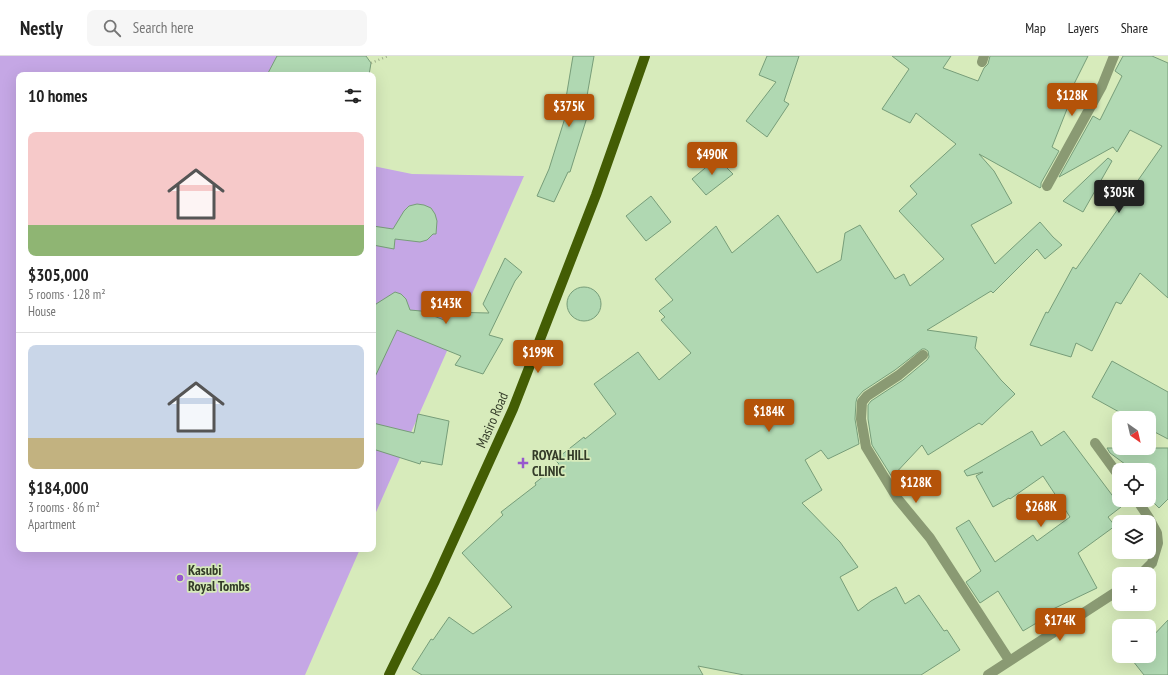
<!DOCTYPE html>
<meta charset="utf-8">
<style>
:root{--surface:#fff;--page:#f6f6f6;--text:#222;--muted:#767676;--line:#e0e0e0;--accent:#b45309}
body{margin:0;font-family:"PT Sans Narrow",sans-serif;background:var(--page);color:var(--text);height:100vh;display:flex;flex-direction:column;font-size:15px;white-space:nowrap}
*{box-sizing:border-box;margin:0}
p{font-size:13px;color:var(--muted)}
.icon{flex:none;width:22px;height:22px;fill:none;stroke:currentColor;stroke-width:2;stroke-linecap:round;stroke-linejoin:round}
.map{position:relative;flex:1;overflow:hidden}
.drawer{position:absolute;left:16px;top:16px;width:360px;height:480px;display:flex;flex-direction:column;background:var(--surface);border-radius:8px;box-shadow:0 4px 16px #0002}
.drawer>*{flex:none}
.needle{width:26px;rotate:146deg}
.buttons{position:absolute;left:1112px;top:355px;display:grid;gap:8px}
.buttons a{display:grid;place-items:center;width:44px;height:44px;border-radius:8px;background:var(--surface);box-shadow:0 4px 16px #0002;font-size:20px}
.price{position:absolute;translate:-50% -34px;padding:0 9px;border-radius:4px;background:var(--accent);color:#fff;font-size:13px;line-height:26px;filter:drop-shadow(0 1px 2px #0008)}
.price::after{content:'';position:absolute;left:50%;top:24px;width:12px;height:9px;margin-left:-6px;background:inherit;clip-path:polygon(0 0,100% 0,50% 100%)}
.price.current{background:#222;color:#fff}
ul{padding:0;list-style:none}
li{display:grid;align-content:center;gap:8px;height:212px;padding:0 12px}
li+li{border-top:1px solid var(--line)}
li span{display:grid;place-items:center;height:124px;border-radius:8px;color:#555}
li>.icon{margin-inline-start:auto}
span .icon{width:72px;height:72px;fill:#fffc;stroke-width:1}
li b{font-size:17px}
h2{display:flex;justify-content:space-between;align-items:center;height:48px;padding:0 12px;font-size:17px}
header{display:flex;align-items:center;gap:24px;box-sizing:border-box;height:56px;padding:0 20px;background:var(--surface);border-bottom:1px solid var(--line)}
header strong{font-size:19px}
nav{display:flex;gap:22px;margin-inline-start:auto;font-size:14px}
.search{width:280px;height:36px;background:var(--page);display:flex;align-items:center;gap:10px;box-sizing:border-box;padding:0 14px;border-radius:8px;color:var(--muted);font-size:15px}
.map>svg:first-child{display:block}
</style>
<header>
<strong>Nestly</strong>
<div class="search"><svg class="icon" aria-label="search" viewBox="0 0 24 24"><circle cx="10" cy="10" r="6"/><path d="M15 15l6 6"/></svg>Search here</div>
<nav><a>Map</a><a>Layers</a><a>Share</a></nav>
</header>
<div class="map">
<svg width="1168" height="619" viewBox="0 0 1168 619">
<rect width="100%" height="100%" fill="#d7ebbb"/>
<!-- green -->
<g fill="#c5a7e5">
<path d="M0,0H280L279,19H19V493H360L305,619H0Z"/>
<path d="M373,110L412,118L524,120L373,463Z"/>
</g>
<!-- building -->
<g fill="#b0d8b2" stroke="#779d79">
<path d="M277,0H366L371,7L369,19H267Z"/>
<path d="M573,0H594L584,57L588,58L570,116H568L554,146L537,140L549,113L569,49L565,48Z"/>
<path d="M767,0H799L784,45L789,48L767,81L746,65L776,26L759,19Z"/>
<path d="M892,0H951L943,12L978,25L984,12L988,8L990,0H1088L1065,46L1069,48L1052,91L1059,95L1041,127V131L1040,132L979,98L994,115L1012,147L971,169L995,208L1040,166L1053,181L1062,189L1045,203L1037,193L993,237L991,235L927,274L977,281L975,292L1001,324L1015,338L982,369L979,367L928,399L922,389L892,421L872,389L868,363V349L871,345L903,324L927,304L929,301L928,295L925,293H922L895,314L863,335L857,342L856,346L855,363L859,388L828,403L821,394L805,404L822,434L802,447L840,486L858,511L840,521L858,555L871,545L896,531L905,548L919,539L944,575L947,574L960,594L921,619H744L698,610L703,619H422L412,613L431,583L433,584L449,561L473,578L512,551L462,497L503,459L501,456L536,429L535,427L559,408L555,404L584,381L585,383L616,358L594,328L638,296L659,324L691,297L661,264L665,261L659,255L673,244L655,223L716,170L732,197L778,159L817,217L841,204L845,177L860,169L895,223L904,218L910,230L944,203L899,155L917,138L910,130L956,88L916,57L910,67L882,53L909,13Z"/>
<path d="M1123,0H1152L1168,7V242L1140,217L1121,248L1116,246L1092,295L1076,287L1071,301L1030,289L1046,256L1048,257L1073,211L1076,213L1162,90L1130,74L1117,96L1113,91L1059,121L1093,60L1100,64L1122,20L1115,15Z"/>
<path d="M717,102L733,118L706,139L692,123Z"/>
<path d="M1108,102L1112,105L1083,156L1063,145Z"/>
<path d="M651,140L671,166L646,185L626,160Z"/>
<path d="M417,148L424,149L431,152L435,158L437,165L436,178H433L427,184L420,186L395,183L394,193L373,189V170L393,173L404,155L409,150Z"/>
<path d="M505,202L522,216L515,225L489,279L503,283L483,318L455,309L461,300L397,274L373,325V253L376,248L395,236L401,238L406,243L410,254L421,255L444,264L445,256L489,257L483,248Z"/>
<circle cx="584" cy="248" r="17"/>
<path d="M1112,305L1168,336V383L1149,373V362H1130L1092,341Z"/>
<path d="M418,358L449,365L442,409L421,405L420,408L373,393V367L414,377Z"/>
<path d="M1032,375L1041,390L1064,375L1121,451L1108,461L1115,470L1078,497L1097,532L1053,553L1055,556L1023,575L998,535L980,547L966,526L981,515L956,472L969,464L995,506L1033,479L1037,485L1070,461L1043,420L1010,443L1009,442L993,451L976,420L983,416L967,420L964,415Z"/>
<path d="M1107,392H1168V443L1159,452L1149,442V414H1133L1110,397Z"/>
<path d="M1168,564V619H1144L1129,600H1149V584Z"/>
</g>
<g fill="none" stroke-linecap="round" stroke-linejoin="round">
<!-- path -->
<path stroke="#9faf89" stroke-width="2.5" stroke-dasharray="1 3" stroke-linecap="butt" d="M371,7L388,0"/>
<!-- minor -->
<g stroke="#8a9a73" stroke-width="10">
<path d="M982,6L984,0"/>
<path d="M1047,130L1102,30L1114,0"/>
<path d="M923,299L899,319L867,340L862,346L861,363L866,391L897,442L930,482L1009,604"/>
<path d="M1095,387L1119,420"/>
<path d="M1137,444L1149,462L1157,477L1158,487L1152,507L1141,518"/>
<path d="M988,619L1119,534"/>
</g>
<!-- major -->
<path stroke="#435d04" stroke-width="10" d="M389,619L435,525L513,353L596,139L645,0"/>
</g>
<!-- markers -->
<g fill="#9758ce" stroke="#d7ebbb" stroke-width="1.5">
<path d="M521 401h4v4h4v4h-4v4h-4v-4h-4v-4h4z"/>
<circle cx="180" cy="522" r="4"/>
</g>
<g text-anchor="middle" stroke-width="3.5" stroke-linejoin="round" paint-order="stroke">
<!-- street labels -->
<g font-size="14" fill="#333b28" stroke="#d7ebbb">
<text transform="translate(492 364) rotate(-66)" y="5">Masiro Road</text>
</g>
<!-- poi labels -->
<g font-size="14" font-weight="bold" fill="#333b28" stroke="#d7ebbb" text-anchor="start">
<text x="532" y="404">ROYAL HILL<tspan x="532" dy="16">CLINIC</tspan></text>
<text x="188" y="519">Kasubi<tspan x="188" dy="16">Royal Tombs</tspan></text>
</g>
</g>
</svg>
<div class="buttons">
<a><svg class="needle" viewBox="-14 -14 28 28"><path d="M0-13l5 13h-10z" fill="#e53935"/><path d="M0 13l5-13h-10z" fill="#767676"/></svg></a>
<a><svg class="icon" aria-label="locate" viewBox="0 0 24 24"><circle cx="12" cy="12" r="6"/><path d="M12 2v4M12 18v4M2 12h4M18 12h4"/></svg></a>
<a><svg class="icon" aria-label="layers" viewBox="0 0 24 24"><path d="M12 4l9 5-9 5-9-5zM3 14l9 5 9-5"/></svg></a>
<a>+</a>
<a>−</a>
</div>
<b class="price" style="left:1072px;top:61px">$128K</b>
<b class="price" style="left:569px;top:72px">$375K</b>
<b class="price" style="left:712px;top:120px">$490K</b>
<b class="price current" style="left:1119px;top:158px">$305K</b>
<b class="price" style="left:446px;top:269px">$143K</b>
<b class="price" style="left:538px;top:318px">$199K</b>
<b class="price" style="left:769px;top:377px">$184K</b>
<b class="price" style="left:916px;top:448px">$128K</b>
<b class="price" style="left:1041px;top:472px">$268K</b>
<b class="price" style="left:1060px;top:586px">$174K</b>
<section class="drawer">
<h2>10 homes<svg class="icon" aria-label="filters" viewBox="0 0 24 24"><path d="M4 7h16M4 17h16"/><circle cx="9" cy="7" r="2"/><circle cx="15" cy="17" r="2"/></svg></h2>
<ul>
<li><span style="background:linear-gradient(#f6c9c9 75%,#8fb573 0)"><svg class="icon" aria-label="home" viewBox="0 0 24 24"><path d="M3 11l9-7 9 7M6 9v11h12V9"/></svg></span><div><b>$305,000</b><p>5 rooms · 128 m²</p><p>House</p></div></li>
<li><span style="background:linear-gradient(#c9d6e8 75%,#c2b280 0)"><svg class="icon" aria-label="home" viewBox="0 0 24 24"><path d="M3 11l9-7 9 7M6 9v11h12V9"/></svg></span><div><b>$184,000</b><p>3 rooms · 86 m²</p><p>Apartment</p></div></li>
</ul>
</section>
</div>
